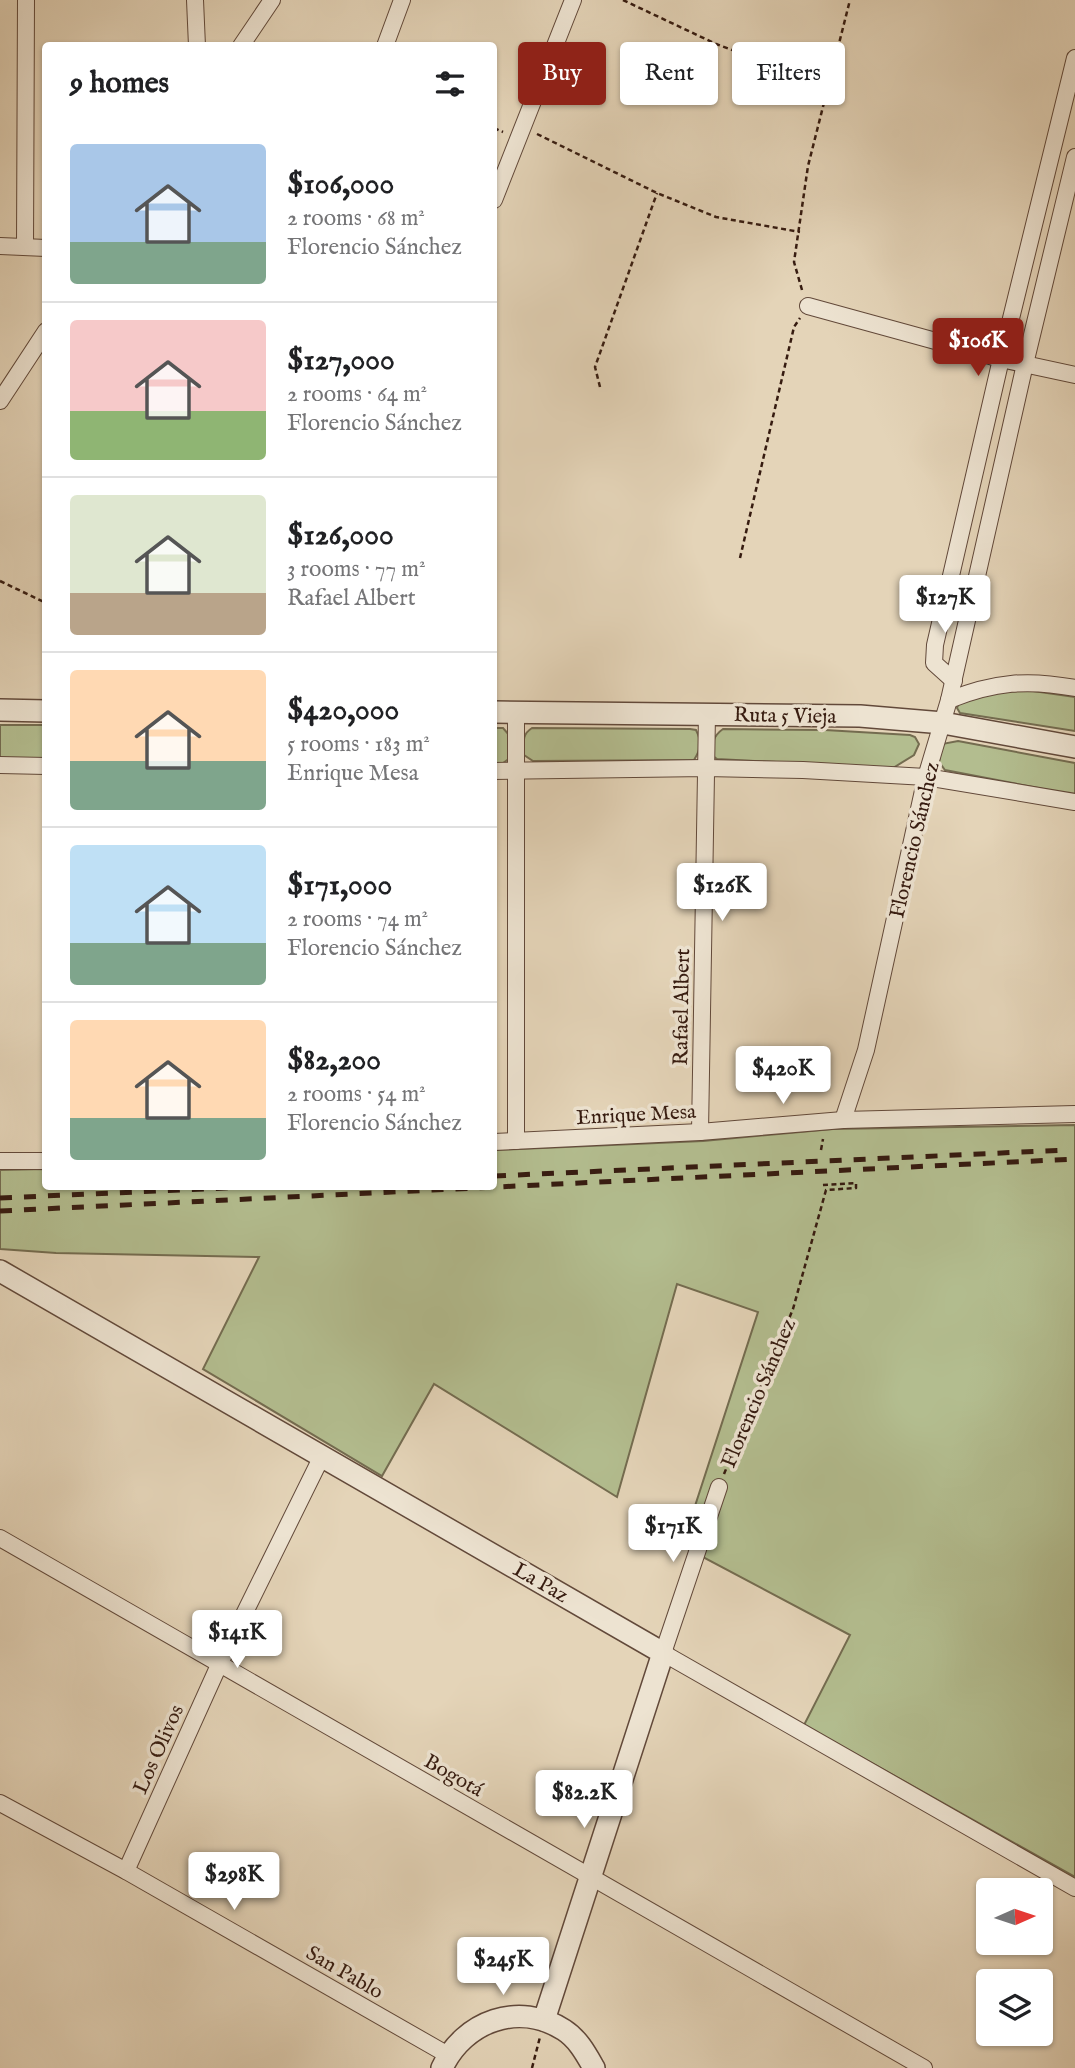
<!DOCTYPE html>
<meta charset="utf-8">
<style>
:root{--surface:#fff;--page:#f6f6f6;--text:#202124;--muted:#757577;--line:#e0e0e0;--accent:#8f2418}
body{margin:0;font-family:"IM FELL English",serif;background:var(--page);color:var(--text);height:100vh;display:flex;flex-direction:column;font-size:26px;white-space:nowrap}
*{box-sizing:border-box;margin:0}
p{font-size:23px;color:var(--muted)}
.icon{flex:none;width:38px;height:38px;fill:none;stroke:currentColor;stroke-width:2;stroke-linecap:round;stroke-linejoin:round}
.map{position:relative;flex:1;overflow:hidden}
.panel{position:absolute;left:42px;top:42px;width:455px;height:1148px;display:flex;flex-direction:column;background:var(--surface);border-radius:7px;box-shadow:0 2px 5px #0004}
.panel>*{flex:none}
.guide{position:absolute;left:518px;top:42px;width:452px;height:63px;display:flex;gap:14px}
.needle{width:46px;rotate:87deg}
.fabs{position:absolute;left:976px;top:1878px;display:grid;gap:14px}
.fabs a{display:grid;place-items:center;width:77px;height:77px;border-radius:7px;background:var(--surface);box-shadow:0 2px 5px #0004;font-size:35px}
.price{position:absolute;translate:-50% -60px;padding:0 16px;border-radius:7px;background:#fff;color:#222;font-size:23px;line-height:46px;filter:drop-shadow(0 2px 4px #0008)}
.price::after{content:'';position:absolute;left:50%;top:42px;width:21px;height:16px;margin-left:-10px;background:inherit;clip-path:polygon(0 0,100% 0,50% 100%)}
.price.active{background:var(--accent);color:#fff}
ul{padding:0;list-style:none}
li{display:flex;align-items:center;gap:21px;height:175px;padding:0 28px}
li+li{border-top:2px solid var(--line)}
li span{display:grid;place-items:center;flex:none;width:196px;height:140px;border-radius:7px;color:#555}
li>.icon{margin-inline-start:auto}
span .icon{width:84px;height:84px;fill:#fffc;stroke-width:1}
li b{font-size:30px}
h2{display:flex;justify-content:space-between;align-items:center;height:84px;padding:0 28px;font-size:30px}
.pill{padding:0 24px;border-radius:7px;background:var(--surface);box-shadow:0 2px 5px #0004;font-size:24px;line-height:63px}
.pill.active{background:var(--accent);color:#fff}
.map>svg:first-child{display:block}
</style>
<div class="map">
<svg width="1075" height="2068" viewBox="0 0 1075 2068">
<rect width="100%" height="100%" fill="#e4d4b8"/>
<filter id="stains"><feTurbulence type="fractalNoise" baseFrequency=".00286" numOctaves="4"/><feColorMatrix values="0 0 0 0 .2 0 0 0 0 .09 0 0 0 0 .02 0 0 0 .5 -.17"/></filter>
<radialGradient id="worn" r=".72"><stop offset=".6" stop-color="#630" stop-opacity="0"/><stop offset="1" stop-color="#630" stop-opacity=".3"/></radialGradient>
<!-- green -->
<g fill="#b3bd8f" stroke="#746c50" stroke-width="2">
<path d="M1026,690L1075,697V731L960,713L957,708L959,703L979,694Z"/>
<rect x="0" y="725" width="45" height="36"/>
<path d="M494,728H503L510,736V758L503,763H494Z"/>
<path d="M532,728L690,729L696,730C702,742 701,749 694,760L533,761L524,755C524,743 521,735 532,728Z"/>
<path d="M723,729L825,730L910,735L915,737L919,744L914,755L893,768L717,759L713,756C712,743 713,736 723,729Z"/>
<path d="M958,741L1075,763V795L945,770L939,762L942,744Z"/>
<path d="M1075,1125V1877L804,1725L850,1635L682,1546L758,1312L677,1284L617,1497L434,1384L382,1476L203,1369L259,1257L56,1253L0,1249V1170L45,1169L46,1186H494V1150L703,1141L833,1129Z"/>
</g>
<g fill="none" stroke-linecap="round" stroke-linejoin="round">
<!-- minor casing -->
<g stroke="#62493a" stroke-width="18">
<g id="minor">
<path d="M195,0L197,46"/>
<path d="M241,46L272,0"/>
<path d="M385,46L402,0"/>
<path d="M494,200L573,0"/>
<path d="M0,246L46,248"/>
<path d="M25,246L26,0"/>
<path d="M808,306L1001,359L1075,375"/>
<path d="M0,401L46,331"/>
<path d="M954,681L934,663L935,645L1001,359L1075,58"/>
<path d="M949,700C994,682 1028,679 1075,688"/>
<path d="M516,712V1141"/>
<path d="M0,765L46,766"/>
<path d="M494,771L706,768L803,770L926,777L1075,802"/>
<path d="M843,1120L866,1050L926,777L949,700L1025,364L1075,157"/>
<path d="M700,1132L707,714"/>
<path d="M494,1142L700,1132L843,1120L1075,1114"/>
<path d="M0,1161H46"/>
<path d="M719,1487L663,1653L1075,1888"/>
<path d="M0,1538L924,2068"/>
<path d="M0,1803L126,1871L448,2055"/>
<path d="M126,1871L219,1665L322,1456"/>
</g>
</g>
<!-- tertiary casing -->
<g stroke="#62493a" stroke-width="24">
<g id="tertiary">
<path d="M0,710L46,711"/>
<path d="M494,712L860,716L943,723L1075,747"/>
<path d="M0,1271L663,1653L544,2020"/>
<path d="M442,2068C464,2021 519,2001 564,2030C578,2039 586,2054 594,2068"/>
</g>
</g>
<!-- path -->
<g stroke="#361b10" stroke-width="2.5" stroke-dasharray="5 3.5" stroke-linecap="butt">
<path d="M623,0L716,44L828,86"/>
<path d="M494,128L503,132"/>
<path d="M537,134L657,193L716,217L800,232"/>
<path d="M802,290L794,262L808,166L850,0"/>
<path d="M600,387L595,367L657,193"/>
<path d="M740,558L794,327L800,318"/>
<path d="M0,581L46,603"/>
<path d="M821,1150L823,1139"/>
<path d="M724,1474L793,1309L826,1190L856,1188V1183L822,1185"/>
<path d="M532,2068L540,2037"/>
</g>
<!-- minor -->
<use href="#minor" stroke="#ede3d1" stroke-width="16"/>
<!-- tertiary -->
<use href="#tertiary" stroke="#ede3d1" stroke-width="21"/>
<!-- rail -->
<g stroke="#361b10" stroke-width="5" stroke-dasharray="12 12" stroke-linecap="butt">
<path d="M494,1176L1067,1150"/>
<path d="M0,1198L270,1186"/>
<path d="M0,1211L1075,1159"/>
</g>
</g>
<g text-anchor="middle" stroke-width="7" stroke-linejoin="round" paint-order="stroke">
<!-- street labels -->
<g font-size="21" fill="#361b10" stroke="#ede3d1">
<text transform="translate(785 715) rotate(1)" y="7">Ruta 5 Vieja</text>
<text transform="translate(914 840) rotate(-77)" y="7">Florencio Sánchez</text>
<text transform="translate(681 1007) rotate(-89)" y="7">Rafael Albert</text>
<text transform="translate(636 1114) rotate(-3)" y="7">Enrique Mesa</text>
<text transform="translate(758 1393) rotate(-67)" y="7">Florencio Sánchez</text>
<text transform="translate(541 1582) rotate(30)" y="7">La Paz</text>
<text transform="translate(158 1749) rotate(-66)" y="7">Los Olivos</text>
<text transform="translate(454 1775) rotate(30)" y="7">Bogotá</text>
<text transform="translate(345 1972) rotate(30)" y="7">San Pablo</text>
</g>
</g>
<rect width="100%" height="100%" filter="url(#stains)"/>
<rect width="100%" height="100%" fill="url(#worn)"/>
</svg>
<div class="fabs">
<a><svg class="needle" viewBox="-14 -14 28 28"><path d="M0-13l5 13h-10z" fill="#e53935"/><path d="M0 13l5-13h-10z" fill="#757577"/></svg></a>
<a><svg class="icon" aria-label="layers" viewBox="0 0 24 24"><path d="M12 4l9 5-9 5-9-5zM3 14l9 5 9-5"/></svg></a>
</div>
<b class="price active" style="left:978px;top:378px">$106K</b>
<b class="price" style="left:945px;top:635px">$127K</b>
<b class="price" style="left:722px;top:923px">$126K</b>
<b class="price" style="left:783px;top:1106px">$420K</b>
<b class="price" style="left:673px;top:1564px">$171K</b>
<b class="price" style="left:237px;top:1670px">$141K</b>
<b class="price" style="left:584px;top:1830px">$82.2K</b>
<b class="price" style="left:234px;top:1912px">$298K</b>
<b class="price" style="left:503px;top:1997px">$245K</b>
<div class="guide">
<a class="pill active">Buy</a>
<a class="pill">Rent</a>
<a class="pill">Filters</a>
</div>
<section class="panel">
<h2>9 homes<svg class="icon" aria-label="filters" viewBox="0 0 24 24"><path d="M4 7h16M4 17h16"/><circle cx="9" cy="7" r="2"/><circle cx="15" cy="17" r="2"/></svg></h2>
<ul>
<li><span style="background:linear-gradient(#a9c7e8 70%,#7fa58c 0)"><svg class="icon" aria-label="home" viewBox="0 0 24 24"><path d="M3 11l9-7 9 7M6 9v11h12V9"/></svg></span><div><b>$106,000</b><p>2 rooms · 68 m²</p><p>Florencio Sánchez</p></div></li>
<li><span style="background:linear-gradient(#f6c9c9 65%,#8fb573 0)"><svg class="icon" aria-label="home" viewBox="0 0 24 24"><path d="M3 11l9-7 9 7M6 9v11h12V9"/></svg></span><div><b>$127,000</b><p>2 rooms · 64 m²</p><p>Florencio Sánchez</p></div></li>
<li><span style="background:linear-gradient(#dfe7d0 70%,#b9a48a 0)"><svg class="icon" aria-label="home" viewBox="0 0 24 24"><path d="M3 11l9-7 9 7M6 9v11h12V9"/></svg></span><div><b>$126,000</b><p>3 rooms · 77 m²</p><p>Rafael Albert</p></div></li>
<li><span style="background:linear-gradient(#ffd9b3 65%,#7fa58c 0)"><svg class="icon" aria-label="home" viewBox="0 0 24 24"><path d="M3 11l9-7 9 7M6 9v11h12V9"/></svg></span><div><b>$420,000</b><p>5 rooms · 183 m²</p><p>Enrique Mesa</p></div></li>
<li><span style="background:linear-gradient(#bfe0f5 70%,#7fa58c 0)"><svg class="icon" aria-label="home" viewBox="0 0 24 24"><path d="M3 11l9-7 9 7M6 9v11h12V9"/></svg></span><div><b>$171,000</b><p>2 rooms · 74 m²</p><p>Florencio Sánchez</p></div></li>
<li><span style="background:linear-gradient(#ffd9b3 70%,#7fa58c 0)"><svg class="icon" aria-label="home" viewBox="0 0 24 24"><path d="M3 11l9-7 9 7M6 9v11h12V9"/></svg></span><div><b>$82,200</b><p>2 rooms · 54 m²</p><p>Florencio Sánchez</p></div></li>
</ul>
</section>
</div>
